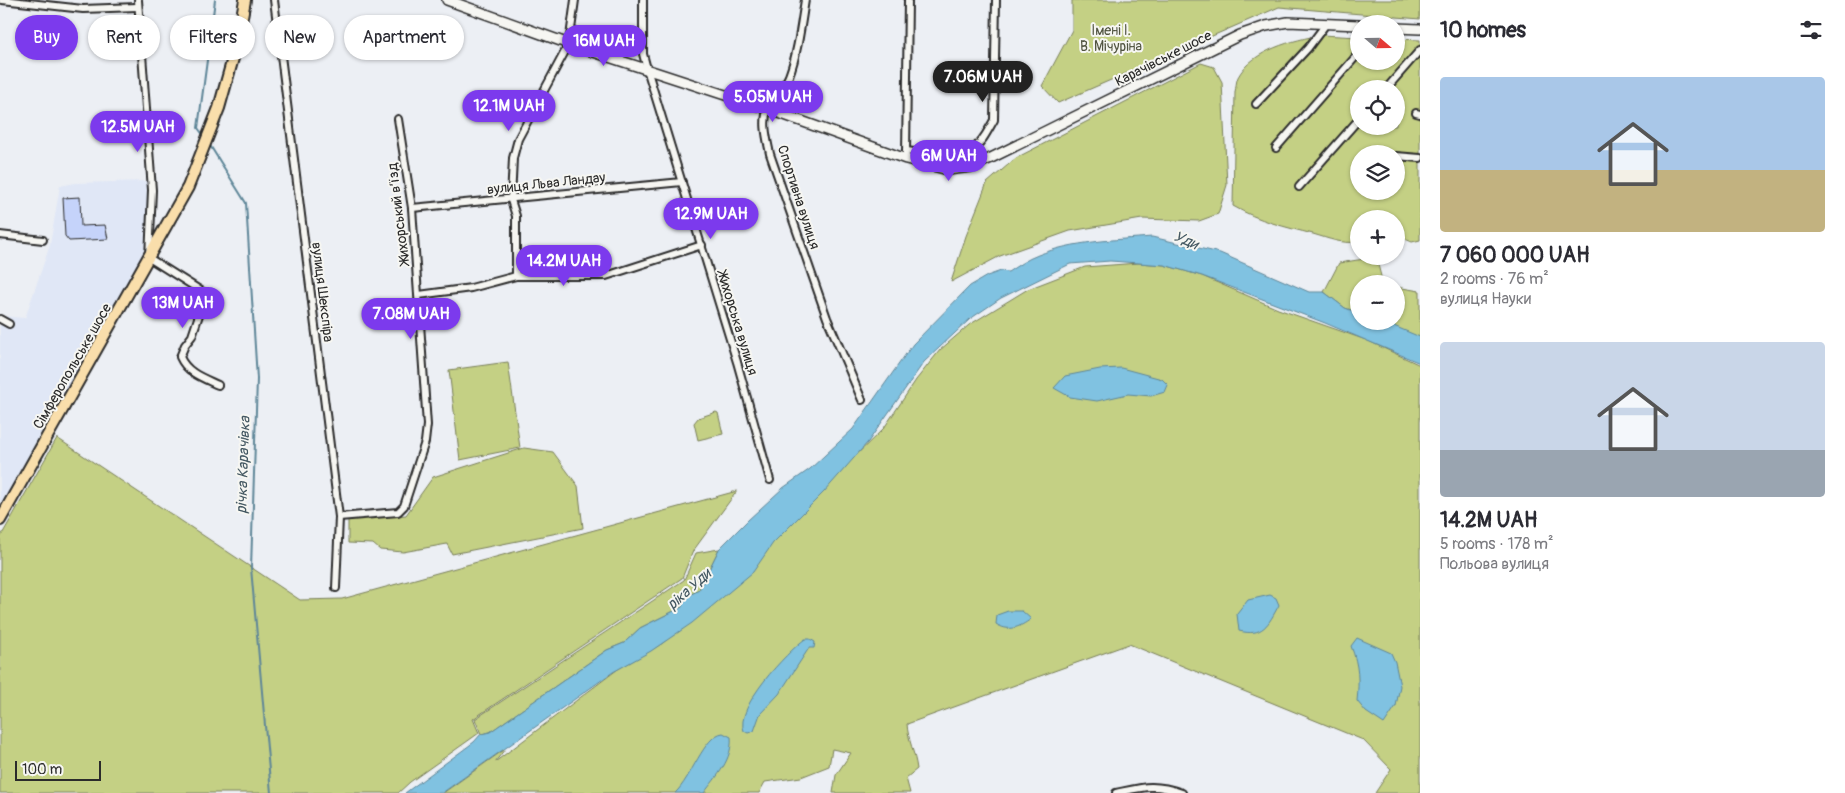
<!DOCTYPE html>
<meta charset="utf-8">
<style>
:root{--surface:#fff;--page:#f2f2f3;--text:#2b2b33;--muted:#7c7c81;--accent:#7c3aed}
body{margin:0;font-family:Pangolin,sans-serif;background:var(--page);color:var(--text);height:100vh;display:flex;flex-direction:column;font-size:19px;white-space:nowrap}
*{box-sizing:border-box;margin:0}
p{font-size:16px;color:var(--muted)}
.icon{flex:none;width:28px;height:28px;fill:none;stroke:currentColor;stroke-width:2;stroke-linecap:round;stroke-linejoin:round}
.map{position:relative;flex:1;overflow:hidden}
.details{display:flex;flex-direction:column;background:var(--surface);width:425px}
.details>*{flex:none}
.top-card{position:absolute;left:15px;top:15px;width:475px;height:45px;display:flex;gap:10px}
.needle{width:32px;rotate:110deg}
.fabs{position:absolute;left:1350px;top:15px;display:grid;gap:10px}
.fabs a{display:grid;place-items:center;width:55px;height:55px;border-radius:50%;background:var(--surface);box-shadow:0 1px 4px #0004;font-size:25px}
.scale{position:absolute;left:15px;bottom:12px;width:86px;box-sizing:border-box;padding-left:5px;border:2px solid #2b2b2b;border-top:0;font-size:14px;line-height:18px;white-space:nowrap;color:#2b2b2b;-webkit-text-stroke:4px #f6f6f2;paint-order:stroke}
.price{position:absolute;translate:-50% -42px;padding:0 11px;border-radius:18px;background:var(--accent);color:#fff;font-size:16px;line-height:32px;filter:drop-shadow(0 1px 2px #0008)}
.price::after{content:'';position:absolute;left:50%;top:30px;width:15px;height:11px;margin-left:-8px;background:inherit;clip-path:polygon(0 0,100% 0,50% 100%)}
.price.current{background:#222;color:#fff}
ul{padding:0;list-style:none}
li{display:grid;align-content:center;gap:10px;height:265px;padding:0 20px}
li span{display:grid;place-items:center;height:155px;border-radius:5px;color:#555}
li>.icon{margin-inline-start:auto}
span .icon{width:90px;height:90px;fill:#fffc;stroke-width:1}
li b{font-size:21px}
h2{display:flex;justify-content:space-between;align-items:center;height:60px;padding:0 20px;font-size:21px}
.chip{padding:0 18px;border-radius:22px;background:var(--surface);box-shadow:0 1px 4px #0004;font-size:18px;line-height:45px}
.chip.current{background:var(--accent);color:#fff}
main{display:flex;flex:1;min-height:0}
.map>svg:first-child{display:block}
</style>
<main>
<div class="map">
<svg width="1420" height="793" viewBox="0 0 1420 793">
<rect width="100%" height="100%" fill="#eceff4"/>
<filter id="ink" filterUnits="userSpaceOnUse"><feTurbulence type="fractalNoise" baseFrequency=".02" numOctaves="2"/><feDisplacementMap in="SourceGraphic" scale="10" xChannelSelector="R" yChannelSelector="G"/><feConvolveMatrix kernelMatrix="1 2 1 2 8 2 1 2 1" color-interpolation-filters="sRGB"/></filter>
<g filter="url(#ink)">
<!-- built -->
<path fill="#e0e7f6" d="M148,181L156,231L0,507V316L25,318L50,245L60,186L75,183Z"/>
<!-- green -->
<g fill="#c4d084" stroke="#787e58" fill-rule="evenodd">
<path d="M1072,0H1420V19L1279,7L1058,103L1042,86L1072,30Z"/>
<path d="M1321,35L1359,37V61H1396V39L1420,40V240L1412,242L1396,235V219H1359V242C1341,244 1330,239 1313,234C1285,227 1259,221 1233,206L1235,92C1236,88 1236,81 1238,77C1252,50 1294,40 1321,35ZM1359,89H1396V126H1359ZM1359,154H1396V191H1359Z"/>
<path d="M1201,63L1214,67L1222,82L1227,185L1218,214L1199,221L1142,219L1070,231L1000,256L951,282L966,236L987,183L1016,158Z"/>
<path d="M1376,257L1383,284H1359V313L1345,308L1324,292L1339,263Z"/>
<path d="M1139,263L1164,265L1202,276L1278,309L1366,340L1420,365V793H1375L1391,769L1363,740L1129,644L907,724C908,740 915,753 917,769L906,778L910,793H833L836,775L851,753L832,749L829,766L801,777L765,782L759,793H443L505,749L495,762L618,669L663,643L884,428L916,380L940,350L969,325L1028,289L1085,267Z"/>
<path d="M1396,287L1420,291V340L1377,321H1396Z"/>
<path d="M508,362L520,448L460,460L449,370Z"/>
<path d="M716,412L718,413L723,434L698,440L694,423L698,418Z"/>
<path d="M57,438L300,600L342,599L737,491L693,551L682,578L473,719L479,733L410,782L398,793H0V538Z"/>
<path d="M524,448L553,452L578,486L583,528L452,554L447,544L403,552L380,550L373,544L348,543V520L406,515L433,477Z"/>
<path d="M719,549L699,590L684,598L682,607L640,628L624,643L607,650L490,732L481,734L475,719L684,580L696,553Z"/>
</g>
<!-- water -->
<g fill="#80c2e1" stroke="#5e8698">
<path d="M1152,237L1220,253L1309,292H1324L1345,308L1359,313V321H1382L1420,337V363L1325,323L1202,276L1164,265L1139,263L1110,261L1070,264L1001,298L970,319L924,362L868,442L824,492L773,543L753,572L692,623L651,651L613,672L442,793H405L474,742L481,734L490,732L607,650L624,643L640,628L682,607L684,598L699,590L719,549L748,520L783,488L810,469L853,429L913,344L970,286L987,276L1001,271L1008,272C1017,266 1027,259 1038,255C1073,241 1114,240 1152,237Z"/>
<path d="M1121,368L1162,379L1168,385L1165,392L1151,396L1128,394L1097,401L1070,397L1054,388L1065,376L1100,369Z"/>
<path d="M1270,595L1276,598L1279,605C1268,625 1263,637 1239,631L1237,614L1248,600Z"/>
<path d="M1008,611H1022L1031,619C1019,628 1008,632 996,624L997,615Z"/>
<path d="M1357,638L1391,653L1395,662L1400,686L1396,706L1384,724L1366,712L1357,701C1359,681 1359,666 1351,646Z"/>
<path d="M805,639H810L815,642L814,648H809L779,694L760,714L754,731L748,733L744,731C734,708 787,652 805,639Z"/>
<path d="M723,733L731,737C733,759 717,776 704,793H675C691,779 704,735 723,733Z"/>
</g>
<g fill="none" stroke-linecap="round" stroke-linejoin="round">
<!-- stream -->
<g stroke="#5e8698" stroke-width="2">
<path d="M204,136L198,128L215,0"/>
<path d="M211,147L246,203L257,379L251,568L271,793"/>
</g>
</g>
<!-- building -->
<path fill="#c5d3fa" stroke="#2b2b2b" d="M80,197L81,226L105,225L108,239L69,241L65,236L63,198Z"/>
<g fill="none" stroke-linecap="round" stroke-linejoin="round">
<!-- minor casing -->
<g stroke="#2b2b2b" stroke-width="10">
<g id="minor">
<path d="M2,0L83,9L137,7"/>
<path d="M138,0L152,190L149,258L206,294L192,336L185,345L180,357C187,373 203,378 218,385"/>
<path d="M274,0L339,517L336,588"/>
<path d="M643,0V54L647,69L737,362L770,480"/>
<path d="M805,0C801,25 798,52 789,76C784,88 774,97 768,108C762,122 767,139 770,154L827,318L862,400"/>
<path d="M1386,89L1420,50"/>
<path d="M1256,104L1308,48L1326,24"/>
<path d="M1416,113L1420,114"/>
<path d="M1276,148L1359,53"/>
<path d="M906,151C923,153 959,159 973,149C983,142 988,130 994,120L996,0"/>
<path d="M1381,153L1385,154"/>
<path d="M906,154L908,0"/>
<path d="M1396,156L1420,158"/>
<path d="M1299,187L1359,119"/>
<path d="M412,208L682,182"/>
<path d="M0,235L43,240"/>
<path d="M516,276V216L511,200L513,158L518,139L569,44L575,0"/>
<path d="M419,295L471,288L516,276H606L702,245"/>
<path d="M0,319L9,324"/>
<path d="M339,517L398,512L404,506L425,442L427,425L412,208L398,119"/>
<path d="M1116,793C1143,787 1154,783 1182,793"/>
</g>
</g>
<!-- secondary casing -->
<g stroke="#2b2b2b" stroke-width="12">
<g id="secondary">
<path d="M447,0L569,44L768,109L906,159L948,170L971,167L989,159L1240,35L1266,26L1288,22L1359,25"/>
<path d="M1396,28L1420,29"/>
</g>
</g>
<!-- trunk casing -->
<g stroke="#2b2b2b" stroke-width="14">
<path id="trunk" d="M0,520L188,187L219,108L237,44L245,0"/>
</g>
<!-- minor -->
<use href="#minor" stroke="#f6f6f2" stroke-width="6"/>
<!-- secondary -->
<use href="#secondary" stroke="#f6f6f2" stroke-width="9"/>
<!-- trunk -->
<use href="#trunk" stroke="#f9deab" stroke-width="10"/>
</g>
</g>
<g text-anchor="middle" stroke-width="4" stroke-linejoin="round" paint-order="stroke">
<!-- park labels -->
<g font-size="14" fill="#515441" stroke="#f6f6f2">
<text x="1111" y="35">Імені І.<tspan x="1111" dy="16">В. Мічуріна</tspan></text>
</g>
<!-- street labels -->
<g font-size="14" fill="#2b2b2b" stroke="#f6f6f2">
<text transform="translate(1163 58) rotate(-27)" y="5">Карачівське шосе</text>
<text transform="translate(546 183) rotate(-6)" y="5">вулиця Льва Ландау</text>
<text transform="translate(799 197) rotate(72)" y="5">Спортивна вулиця</text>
<text transform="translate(398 214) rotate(-97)" y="5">Жихорський в’їзд</text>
<text transform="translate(323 292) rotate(83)" y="5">вулиця Шекспіра</text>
<text transform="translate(738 323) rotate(73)" y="5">Жихорська вулиця</text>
<text transform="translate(72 366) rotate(-60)" y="5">Сімферопольське шосе</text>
</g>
<!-- water labels -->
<g font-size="15" font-style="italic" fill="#445862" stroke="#f6f6f2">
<text transform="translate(1186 240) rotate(23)" y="5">Уди</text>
<text transform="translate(243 465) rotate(-88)" y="5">річка Карачівка</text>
<text transform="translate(689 589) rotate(-42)" y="5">ріка Уди</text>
</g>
</g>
</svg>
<div class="fabs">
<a><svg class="needle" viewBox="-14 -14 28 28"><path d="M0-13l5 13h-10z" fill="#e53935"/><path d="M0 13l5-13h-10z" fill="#7c7c81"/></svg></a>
<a><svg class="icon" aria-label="locate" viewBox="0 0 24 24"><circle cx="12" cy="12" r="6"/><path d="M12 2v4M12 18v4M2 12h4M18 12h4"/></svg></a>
<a><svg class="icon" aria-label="layers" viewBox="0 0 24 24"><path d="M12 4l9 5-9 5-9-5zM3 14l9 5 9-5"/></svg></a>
<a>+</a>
<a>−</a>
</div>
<div class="scale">100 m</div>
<b class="price" style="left:604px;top:67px">16M UAH</b>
<b class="price current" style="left:983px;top:103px">7.06M UAH</b>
<b class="price" style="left:773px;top:123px">5.05M UAH</b>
<b class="price" style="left:509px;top:132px">12.1M UAH</b>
<b class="price" style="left:138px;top:153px">12.5M UAH</b>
<b class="price" style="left:949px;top:182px">6M UAH</b>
<b class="price" style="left:711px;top:240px">12.9M UAH</b>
<b class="price" style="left:564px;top:287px">14.2M UAH</b>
<b class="price" style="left:183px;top:329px">13M UAH</b>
<b class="price" style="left:411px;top:340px">7.08M UAH</b>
<div class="top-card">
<a class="chip current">Buy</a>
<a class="chip">Rent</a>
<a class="chip">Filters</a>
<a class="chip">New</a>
<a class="chip">Apartment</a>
</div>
</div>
<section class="details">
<h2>10 homes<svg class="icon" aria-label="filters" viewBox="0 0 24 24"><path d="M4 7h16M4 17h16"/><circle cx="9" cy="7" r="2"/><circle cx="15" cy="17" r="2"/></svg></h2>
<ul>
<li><span style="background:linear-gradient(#a9c7e8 60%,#c2b280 0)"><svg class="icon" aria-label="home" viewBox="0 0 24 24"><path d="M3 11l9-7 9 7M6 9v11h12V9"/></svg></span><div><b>7 060 000 UAH</b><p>2 rooms · 76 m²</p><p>вулиця Науки</p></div></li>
<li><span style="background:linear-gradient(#c9d6e8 70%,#9aa5b1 0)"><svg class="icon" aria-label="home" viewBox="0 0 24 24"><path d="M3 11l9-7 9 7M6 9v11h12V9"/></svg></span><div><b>14.2M UAH</b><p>5 rooms · 178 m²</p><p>Польова вулиця</p></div></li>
</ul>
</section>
</main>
